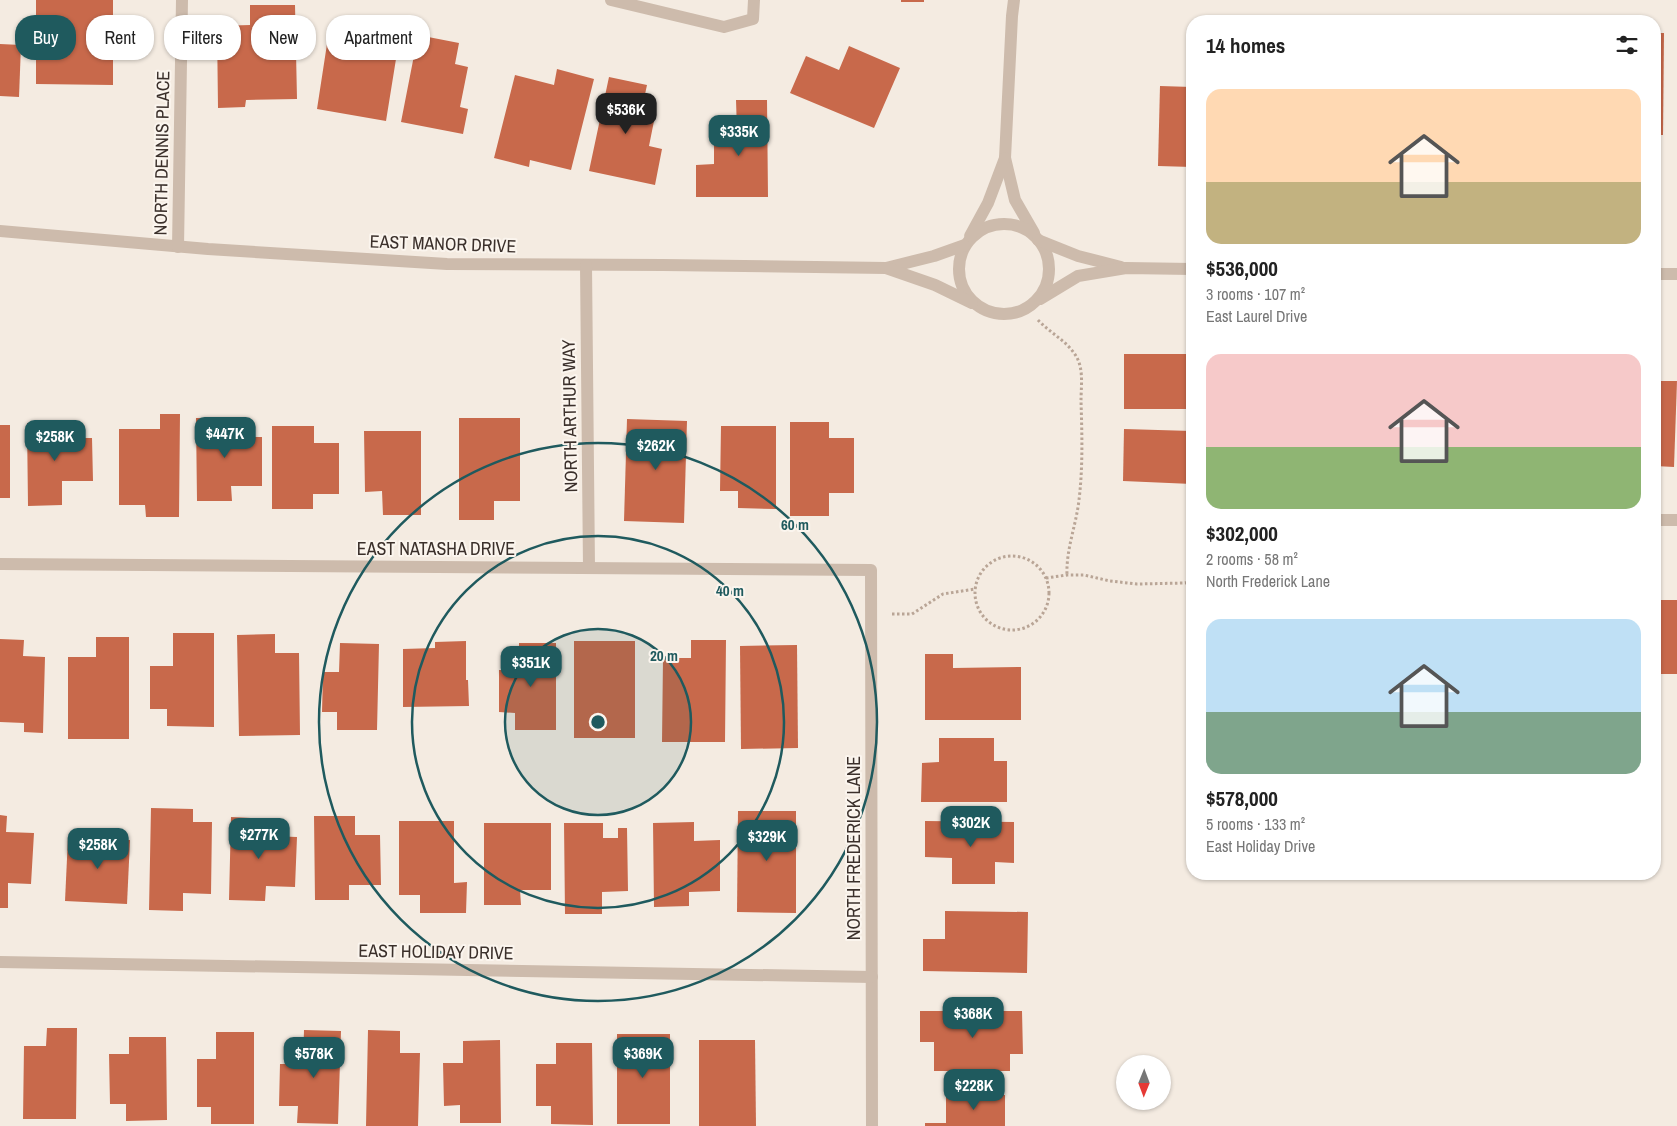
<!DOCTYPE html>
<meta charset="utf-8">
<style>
:root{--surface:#fff;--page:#f2f2f2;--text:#222;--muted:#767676;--accent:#1f5a5e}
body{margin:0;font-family:"Archivo Narrow",sans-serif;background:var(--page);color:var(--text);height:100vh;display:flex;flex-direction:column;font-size:19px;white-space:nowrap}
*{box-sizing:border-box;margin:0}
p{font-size:16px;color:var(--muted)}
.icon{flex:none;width:28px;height:28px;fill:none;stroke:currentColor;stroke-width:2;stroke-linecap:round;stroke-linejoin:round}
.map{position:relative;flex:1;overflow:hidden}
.drawer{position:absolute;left:1186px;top:15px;width:475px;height:865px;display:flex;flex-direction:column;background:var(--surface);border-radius:20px;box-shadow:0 1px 4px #0004}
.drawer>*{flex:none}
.guide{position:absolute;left:15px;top:15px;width:475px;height:45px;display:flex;gap:10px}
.needle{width:32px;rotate:181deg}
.tools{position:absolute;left:1116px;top:1055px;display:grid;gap:10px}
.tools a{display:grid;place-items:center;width:55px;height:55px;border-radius:50%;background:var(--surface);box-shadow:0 1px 4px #0004;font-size:25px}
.price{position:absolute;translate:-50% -42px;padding:0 11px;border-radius:10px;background:var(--accent);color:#fff;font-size:16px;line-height:32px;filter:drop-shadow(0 1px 2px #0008)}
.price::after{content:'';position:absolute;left:50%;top:30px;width:15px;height:11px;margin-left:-8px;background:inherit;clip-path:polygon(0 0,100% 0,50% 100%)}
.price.current{background:#222;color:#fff}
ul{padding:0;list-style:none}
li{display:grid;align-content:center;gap:10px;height:265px;padding:0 20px}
li span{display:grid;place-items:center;height:155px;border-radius:15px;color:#555}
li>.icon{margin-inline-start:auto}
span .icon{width:90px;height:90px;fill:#fffc;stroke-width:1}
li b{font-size:21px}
h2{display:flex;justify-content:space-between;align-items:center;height:60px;padding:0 20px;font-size:21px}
.tag{padding:0 18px;border-radius:20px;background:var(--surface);box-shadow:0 1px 4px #0004;font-size:18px;line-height:45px}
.tag.current{background:var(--accent);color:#fff}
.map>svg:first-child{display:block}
</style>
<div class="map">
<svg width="1677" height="1126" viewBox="0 0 1677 1126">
<rect width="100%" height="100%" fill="#f4ebe1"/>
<!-- building -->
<g fill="#c8694b">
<path d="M36,0H113V85L36,84Z"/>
<rect x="901" y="0" width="23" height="2"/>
<path d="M250,5H295L297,99L246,100L245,107L218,108L217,26L250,25Z"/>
<path d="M372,22L401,28L386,121L317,109L327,44L367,51Z"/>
<path d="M1655,33H1664L1663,135H1655Z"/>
<path d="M418,35L459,43L455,64L468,67L460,107L468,109L463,134L401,122Z"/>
<path d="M0,44L21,45L19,97L0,96Z"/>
<path d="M849,46L900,68L874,128L790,93L806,56L839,70Z"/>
<path d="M557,69L594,79L571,170L530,160L529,167L494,158L515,75L554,85Z"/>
<path d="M609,77L647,85L641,113L655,116L649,146L662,149L655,185L589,171Z"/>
<path d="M1160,86L1192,87V167L1158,166Z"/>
<path d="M736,100H767L768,197H696V165L714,164V131H737Z"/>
<rect x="1124" y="354" width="68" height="55"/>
<path d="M1655,381H1677L1674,467L1655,466Z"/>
<path d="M160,414H180L179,517H146L145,505H119V429H160Z"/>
<path d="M196,418H236V437H262V486H231L232,501H197Z"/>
<path d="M459,418H520V501H494V520H459Z"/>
<path d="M627,419L687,421L684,523L624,521Z"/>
<path d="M790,422H829V438H854V493H829V516H790Z"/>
<path d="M27,423H68V438H92L93,481H62V505L28,506Z"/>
<rect x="0" y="425" width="10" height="73"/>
<path d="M272,426H314V443H339V494H313V509H272Z"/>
<path d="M721,426H776V509L738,508V491H720Z"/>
<path d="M1124,429L1192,431V484L1123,481Z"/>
<path d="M364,431H421V515H383L382,491L365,492Z"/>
<rect x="1659" y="600" width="18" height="74"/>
<path d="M173,633H214V727L167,726V709H150V666H173Z"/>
<path d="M275,634V653H299L300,735L239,736L237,635Z"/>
<path d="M96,637H129V739H68V657H96Z"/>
<path d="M0,639L24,640L23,656L45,657L43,733L24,732V723L0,722Z"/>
<path d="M691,640H726L725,742H662L663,658H691Z"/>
<path d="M466,641V680H468L469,706L403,707V649L435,648V642Z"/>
<rect x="574" y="641" width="61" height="97"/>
<path d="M340,643L379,644L377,730H337V712H322L323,672H339Z"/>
<path d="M519,643H556V730H515V713L499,712V670H519Z"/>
<path d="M797,645L798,748L741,749L740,646Z"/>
<path d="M925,654H953V668L1021,667V720H925Z"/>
<path d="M939,738H994V761H1007V802H921L922,763L939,762Z"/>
<path d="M151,808L193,809V822H212L211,894L183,893V911L149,910Z"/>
<path d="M738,811H796V913L737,912Z"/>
<path d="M0,815L7,816L6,832L34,833L31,884L8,883V908H0Z"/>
<path d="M314,816H355V835H380L381,885H349V900H315Z"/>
<path d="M231,817L269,819V836L297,837L295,887L266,886L265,901L229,900Z"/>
<path d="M399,821H454V883L467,882L466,913H420V895H399Z"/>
<path d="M925,821L1014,822V863L995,862V884H952V858L925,857Z"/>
<path d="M694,822V841L720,840V891L689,892V906L654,907L653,823Z"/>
<path d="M484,823H551V890H520L521,905H484Z"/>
<path d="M564,823H603V838H618V828H627L628,891L602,892V914H565Z"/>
<path d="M68,837L130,840L127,904L65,901Z"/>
<path d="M945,911L1028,912L1027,973L923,971V939H945Z"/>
<path d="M920,1011H1022L1023,1054H1010V1071H934V1042H920Z"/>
<path d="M47,1028H77L76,1119H23L24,1046H46Z"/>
<path d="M304,1030L341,1031L338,1124L297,1123L298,1106H279L280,1064H303Z"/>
<path d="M368,1030L400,1031V1053H420L418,1126H366Z"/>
<path d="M216,1032H254V1124H211V1107H197V1059H216Z"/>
<rect x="617" y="1034" width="53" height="90"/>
<path d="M129,1037H166L167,1120L126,1121V1104H110L109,1054H129Z"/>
<path d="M500,1040L501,1123H460V1105L444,1106L443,1063H463V1041Z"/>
<path d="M699,1040H755L756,1126H699Z"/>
<path d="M556,1043H592L593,1125L551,1124V1106H536V1064H556Z"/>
<path d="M1005,1095V1126H925V1123H946V1096Z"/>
</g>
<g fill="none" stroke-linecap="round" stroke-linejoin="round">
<!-- path -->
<g stroke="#b9a596" stroke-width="3" stroke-dasharray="2.5 2.5" stroke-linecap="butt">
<path d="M1038,320C1050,333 1067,341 1076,356C1084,369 1081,387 1081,401C1082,434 1083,467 1079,500C1076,526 1066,549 1067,575"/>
<circle cx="1012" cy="593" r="37"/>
<path d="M1046,578L1067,575H1084L1110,581L1137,584L1185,583L1192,581"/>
<path d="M892,614H912L943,594L975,589"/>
</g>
<!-- street -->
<g stroke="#cdbbac" stroke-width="12">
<path d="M611,0L724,27L753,19L754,0"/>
<path d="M1014,0L1012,16L1005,158L1015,200L1034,233"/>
<circle cx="1004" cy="269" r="45"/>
<path d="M0,231L208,249L447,264L663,265L886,268L934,256L965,245"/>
<path d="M970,236L988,203L1005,158"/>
<path d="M1038,240L1078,256L1121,267"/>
<path d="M178,247L182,0"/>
<path d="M586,265L589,568"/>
<path d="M886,268L935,285L972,303"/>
<path d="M1655,274H1677"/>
<path d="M1040,299L1078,276L1126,268L1192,269"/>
<path d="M1655,520H1677"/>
<path d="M0,564L871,570L872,1126"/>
<path d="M0,962L872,977"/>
</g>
</g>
<!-- distance rings -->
<circle cx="598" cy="722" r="93" fill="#1f5a5e" fill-opacity=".12"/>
<g fill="none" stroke="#1f5a5e" stroke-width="2.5">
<circle cx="598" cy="722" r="93"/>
<circle cx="598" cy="722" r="186"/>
<circle cx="598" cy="722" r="279"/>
</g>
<g text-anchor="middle" stroke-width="4" stroke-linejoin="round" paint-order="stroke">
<!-- street labels -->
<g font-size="18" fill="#3b302b" stroke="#fbf5ee">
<text transform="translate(162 153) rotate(-89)" y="6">NORTH DENNIS PLACE</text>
<text transform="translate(443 244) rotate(2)" y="6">EAST MANOR DRIVE</text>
<text transform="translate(570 416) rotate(-91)" y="6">NORTH ARTHUR WAY</text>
<text x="436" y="555">EAST NATASHA DRIVE</text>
<text transform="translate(854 848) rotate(-90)" y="6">NORTH FREDERICK LANE</text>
<text transform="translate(436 952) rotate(1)" y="6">EAST HOLIDAY DRIVE</text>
</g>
</g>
<circle cx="598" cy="722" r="8" fill="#1f5a5e" stroke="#fbf5ee" stroke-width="2.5"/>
<g font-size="15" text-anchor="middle" font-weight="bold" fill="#1f5a5e" stroke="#fbf5ee" stroke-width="4" stroke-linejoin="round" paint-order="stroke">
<text x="795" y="530">60 m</text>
<text x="730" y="596">40 m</text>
<text x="664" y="661">20 m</text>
</g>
</svg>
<div class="tools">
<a><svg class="needle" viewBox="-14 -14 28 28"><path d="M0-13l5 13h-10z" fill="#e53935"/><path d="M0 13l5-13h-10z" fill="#767676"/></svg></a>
</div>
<b class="price current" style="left:626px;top:135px">$536K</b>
<b class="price" style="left:739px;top:157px">$335K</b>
<b class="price" style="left:225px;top:459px">$447K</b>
<b class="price" style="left:55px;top:462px">$258K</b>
<b class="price" style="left:656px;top:471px">$262K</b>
<b class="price" style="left:531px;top:688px">$351K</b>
<b class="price" style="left:971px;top:848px">$302K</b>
<b class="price" style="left:259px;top:860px">$277K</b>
<b class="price" style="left:767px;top:862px">$329K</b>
<b class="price" style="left:98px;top:870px">$258K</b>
<b class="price" style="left:973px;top:1039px">$368K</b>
<b class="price" style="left:314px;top:1079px">$578K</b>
<b class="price" style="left:643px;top:1079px">$369K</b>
<b class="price" style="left:974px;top:1111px">$228K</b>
<div class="guide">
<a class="tag current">Buy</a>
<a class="tag">Rent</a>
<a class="tag">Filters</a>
<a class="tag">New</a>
<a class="tag">Apartment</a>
</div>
<section class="drawer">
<h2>14 homes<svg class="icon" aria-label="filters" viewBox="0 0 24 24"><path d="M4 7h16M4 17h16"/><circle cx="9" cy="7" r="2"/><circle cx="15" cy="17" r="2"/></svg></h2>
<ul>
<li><span style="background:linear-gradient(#ffd9b3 60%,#c2b280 0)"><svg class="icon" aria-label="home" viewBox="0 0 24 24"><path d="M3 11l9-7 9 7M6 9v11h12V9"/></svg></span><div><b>$536,000</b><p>3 rooms · 107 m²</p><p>East Laurel Drive</p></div></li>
<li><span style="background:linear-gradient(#f6c9c9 60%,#8fb573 0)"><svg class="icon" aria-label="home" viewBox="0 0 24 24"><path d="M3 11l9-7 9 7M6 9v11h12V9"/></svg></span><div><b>$302,000</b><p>2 rooms · 58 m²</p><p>North Frederick Lane</p></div></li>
<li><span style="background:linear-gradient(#bfe0f5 60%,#7fa58c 0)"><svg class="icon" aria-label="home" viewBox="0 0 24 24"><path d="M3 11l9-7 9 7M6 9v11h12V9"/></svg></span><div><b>$578,000</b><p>5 rooms · 133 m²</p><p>East Holiday Drive</p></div></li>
</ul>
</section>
</div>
